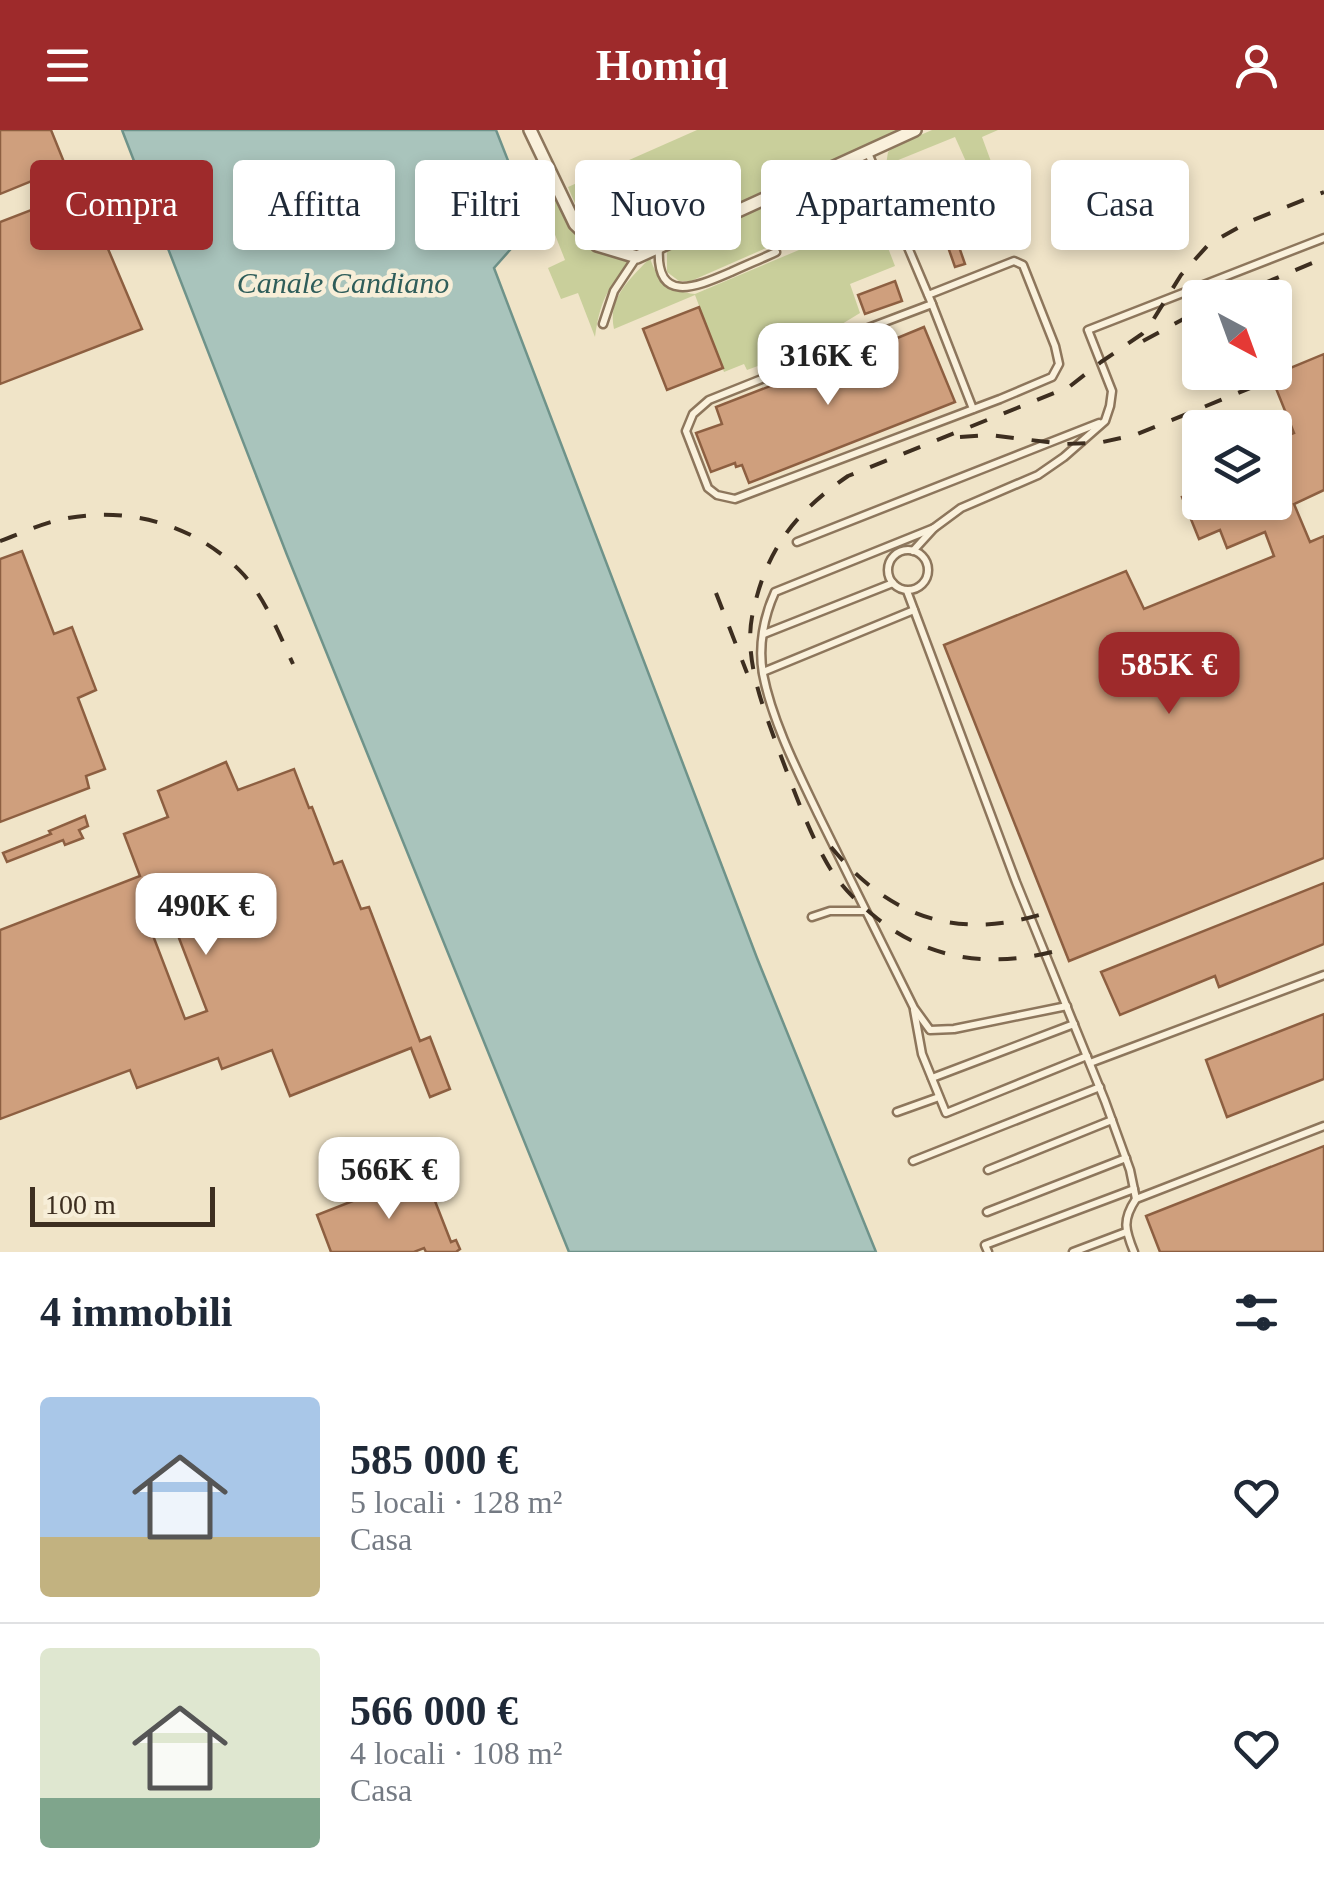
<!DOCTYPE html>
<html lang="it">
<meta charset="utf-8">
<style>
:root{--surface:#fff;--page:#f2f2f3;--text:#1f2937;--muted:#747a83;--line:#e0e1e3;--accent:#9e2a2b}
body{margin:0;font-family:"Times New Roman",serif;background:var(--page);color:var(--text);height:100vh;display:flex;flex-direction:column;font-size:38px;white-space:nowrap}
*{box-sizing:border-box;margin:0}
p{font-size:32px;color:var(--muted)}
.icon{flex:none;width:55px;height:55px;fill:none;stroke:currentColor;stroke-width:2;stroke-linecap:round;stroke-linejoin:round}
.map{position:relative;height:1122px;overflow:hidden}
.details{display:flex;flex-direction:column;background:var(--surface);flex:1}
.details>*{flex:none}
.banner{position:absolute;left:30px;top:30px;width:1265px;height:90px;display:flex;gap:20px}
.needle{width:65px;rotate:139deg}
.controls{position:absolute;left:1182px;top:150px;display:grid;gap:20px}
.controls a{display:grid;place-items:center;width:110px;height:110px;border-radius:10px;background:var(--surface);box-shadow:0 5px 15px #0003;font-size:50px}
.scale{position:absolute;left:30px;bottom:25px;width:185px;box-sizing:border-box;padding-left:10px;border:5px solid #3d2e20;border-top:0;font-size:28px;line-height:35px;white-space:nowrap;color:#3d2e20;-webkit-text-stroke:8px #f7eed8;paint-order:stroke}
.price{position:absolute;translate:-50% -85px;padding:0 22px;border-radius:20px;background:#fff;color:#222;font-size:32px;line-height:65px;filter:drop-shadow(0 2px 5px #0008)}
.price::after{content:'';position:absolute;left:50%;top:60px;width:30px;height:22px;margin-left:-15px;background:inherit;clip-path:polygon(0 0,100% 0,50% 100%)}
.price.current{background:var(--accent);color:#fff}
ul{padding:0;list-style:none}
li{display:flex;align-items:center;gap:30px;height:250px;padding:0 40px}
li+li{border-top:2px solid var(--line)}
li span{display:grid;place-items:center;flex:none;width:280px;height:200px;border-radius:10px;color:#555}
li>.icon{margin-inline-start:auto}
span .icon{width:120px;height:120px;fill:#fffc;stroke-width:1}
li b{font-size:42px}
h2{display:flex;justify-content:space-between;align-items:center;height:120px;padding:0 40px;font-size:42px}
.chip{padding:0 35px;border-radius:10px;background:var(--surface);box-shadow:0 5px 15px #0003;font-size:35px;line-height:90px}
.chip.current{background:var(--accent);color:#fff}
header{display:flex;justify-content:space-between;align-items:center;height:130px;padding:0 40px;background:var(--accent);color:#fff;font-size:45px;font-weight:600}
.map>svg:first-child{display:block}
</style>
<header><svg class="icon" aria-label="menu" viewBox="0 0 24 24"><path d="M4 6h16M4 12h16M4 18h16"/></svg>Homiq<svg class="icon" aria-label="person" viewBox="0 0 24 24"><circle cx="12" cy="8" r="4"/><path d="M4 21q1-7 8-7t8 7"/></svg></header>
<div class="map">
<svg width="1324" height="1122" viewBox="0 0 1324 1122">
<rect width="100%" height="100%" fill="#f0e4c8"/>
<!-- green -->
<g fill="#c9cf9b">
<path d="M697,0H899L631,121C590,106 584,96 568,57Z"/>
<path d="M932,0H998L982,7L993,37L972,45L955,7L886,35L888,22L893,17Z"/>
<path d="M855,35H860L867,43L795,75L773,115L691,151H679L667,142V118Z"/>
<path d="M554,63C572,111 581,115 629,132C607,160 600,171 595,207L578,163L561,169L548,138L565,130L541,69Z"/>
<path d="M865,92L874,115L885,110L895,136L850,154L860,183L837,197L806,209L809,217L747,240L744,234L724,242L695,165L614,199C607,168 631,148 650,128C658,153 670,161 695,164Z"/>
</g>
<!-- water -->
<path fill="#a9c4bc" stroke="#6f938a" stroke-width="2.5" d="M122,0H496L533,94L494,138L757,828L876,1122H569L287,425Z"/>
<!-- building -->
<g fill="#cf9f7d" stroke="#8d5f41" stroke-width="2.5" fill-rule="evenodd">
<path d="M0,0H51L66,37L0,64Z"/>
<path d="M83,60L142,199L0,254V92Z"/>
<path d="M1009,93L1015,112L1000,117L993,97Z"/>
<path d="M958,114L965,134L955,137L948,117Z"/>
<path d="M895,151L902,171L865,184L858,165Z"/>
<path d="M699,177L723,238L667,260L643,199Z"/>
<path d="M924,197L955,272L749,353L742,335L736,337L735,333L711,342L696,303L722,294L716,277L848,226L849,228Z"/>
<path d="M1324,224V360L1294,374L1310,412L1324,406V728L1069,831L944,515L1126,441L1144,479L1274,426L1265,402L1227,418L1220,400L1199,409L1182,367L1200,360V372H1275V310L1294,303L1271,246Z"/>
<path d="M22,421L54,504L72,497L96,560L78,568L105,639L86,646L89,658L0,692V429Z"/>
<path d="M226,632L238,660L294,639L309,678L312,677L334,734L342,731L361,779L369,777L420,911L430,907L450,959L430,967L411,918L290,966L272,920L222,939L218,928L137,958L130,940L0,989V800L140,746L124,704L168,687L158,661ZM174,795L207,881L185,889L152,803Z"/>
<path d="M85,686L88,696L79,700L83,708L65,715L63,710L7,732L3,723L51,704L49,701Z"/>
<path d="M1324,753V814L1219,857L1215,846L1120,885L1101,842Z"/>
<path d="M1324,884V949L1227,987L1206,930Z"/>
<path d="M1324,1016V1122H1160L1146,1086Z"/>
<path d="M424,1043L451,1112L456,1110L460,1119L456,1122H426L424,1118L414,1122H331L317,1085Z"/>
</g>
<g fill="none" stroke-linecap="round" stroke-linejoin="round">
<!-- service casing -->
<g stroke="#8d765c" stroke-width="11">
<g id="service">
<path d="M868,23L932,174L850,205L847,215L709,270L693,284L686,301L708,358L717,365L735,369L1000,269L1052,247L1059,234L1055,216L1023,135L1014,131L928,165"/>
<path d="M659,117C655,176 698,156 731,142C746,135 761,129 776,122"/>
<path d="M932,174L973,279"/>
<path d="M603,194L614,161L636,128"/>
<path d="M934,398L775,462C764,486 758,516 763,544C772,591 798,642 819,686C850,750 882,814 914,878L930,900L954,899L1067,876"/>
<path d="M797,412L1099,293"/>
<circle cx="908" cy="440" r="20"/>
<path d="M913,421L934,398L961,378L1038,345L1064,327L1105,291L1110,276L1112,261L1088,200L1324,108"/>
<path d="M907,461L1016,752L1105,971L1130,1040L1136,1069"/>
<path d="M764,504L893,453"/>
<path d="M763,542L914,480"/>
<path d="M812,787L830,781H865"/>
<path d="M914,880L922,924L946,983L1087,926"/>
<path d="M1090,933L1324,845"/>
<path d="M932,948L1074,894"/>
<path d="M897,982L939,967"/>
<path d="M913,1031L1100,957"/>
<path d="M988,1040L1112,990"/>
<path d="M987,1082L1126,1028"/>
<path d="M988,1122L985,1115L1134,1059"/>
<path d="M1073,1122L1126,1102"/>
<path d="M1134,1122C1125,1100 1122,1090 1136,1069L1324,996"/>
</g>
</g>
<!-- minor casing -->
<g stroke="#8d765c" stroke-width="16">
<path id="minor" d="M530,0L575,94L597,115L637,127L915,0"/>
</g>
<!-- service -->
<use href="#service" stroke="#faf1dc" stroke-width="6"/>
<!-- minor -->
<use href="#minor" stroke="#faf1dc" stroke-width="11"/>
<!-- rail -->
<g stroke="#3d2e20" stroke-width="4" stroke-dasharray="18 18" stroke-linecap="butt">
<path d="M1229,168L1324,128"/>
<path d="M1143,211L1200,180"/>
<path d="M960,307L990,305L1063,314L1098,313L1135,305L1265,252"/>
<path d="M0,411C17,405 34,397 51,392C120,373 195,392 244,445C266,470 279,504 293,534"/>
<path d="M716,463L747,543"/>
<path d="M831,717C890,788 957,811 1046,783"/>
<path d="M1052,822C986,838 925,829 873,785C857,772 842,757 831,740C809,704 794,660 779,621C764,580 744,531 752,487C765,421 794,383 848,346L1069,257L1101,232L1142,204L1153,190L1181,145L1209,114L1248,92L1324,62"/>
</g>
</g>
<g text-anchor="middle" stroke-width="9" stroke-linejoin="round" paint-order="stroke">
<!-- water labels -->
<g font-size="30" font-style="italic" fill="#2f5d5a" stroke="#f7eed8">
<text x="343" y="163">Canale Candiano</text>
</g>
</g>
</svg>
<div class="controls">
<a><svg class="needle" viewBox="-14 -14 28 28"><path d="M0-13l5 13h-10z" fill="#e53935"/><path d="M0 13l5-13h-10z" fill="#747a83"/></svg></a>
<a><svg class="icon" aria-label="layers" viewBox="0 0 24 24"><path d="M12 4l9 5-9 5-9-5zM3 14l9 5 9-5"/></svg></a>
</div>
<div class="scale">100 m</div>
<b class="price" style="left:828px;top:278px">316K €</b>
<b class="price current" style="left:1169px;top:587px">585K €</b>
<b class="price" style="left:206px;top:828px">490K €</b>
<b class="price" style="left:389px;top:1092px">566K €</b>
<div class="banner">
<a class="chip current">Compra</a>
<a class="chip">Affitta</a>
<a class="chip">Filtri</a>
<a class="chip">Nuovo</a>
<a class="chip">Appartamento</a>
<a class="chip">Casa</a>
</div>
</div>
<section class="details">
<h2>4 immobili<svg class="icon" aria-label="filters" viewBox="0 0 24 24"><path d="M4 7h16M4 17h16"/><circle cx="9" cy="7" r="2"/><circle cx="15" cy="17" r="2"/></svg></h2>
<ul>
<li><span style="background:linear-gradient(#a9c7e8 70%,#c2b280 0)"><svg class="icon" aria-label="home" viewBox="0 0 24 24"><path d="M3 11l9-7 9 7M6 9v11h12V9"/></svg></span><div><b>585 000 €</b><p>5 locali · 128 m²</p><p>Casa</p></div><svg class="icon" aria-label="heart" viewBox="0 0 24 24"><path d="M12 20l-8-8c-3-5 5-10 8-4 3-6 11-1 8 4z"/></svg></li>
<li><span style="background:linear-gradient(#dfe7d0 75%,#7fa58c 0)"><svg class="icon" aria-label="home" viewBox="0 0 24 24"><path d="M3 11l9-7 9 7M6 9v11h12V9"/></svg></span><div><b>566 000 €</b><p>4 locali · 108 m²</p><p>Casa</p></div><svg class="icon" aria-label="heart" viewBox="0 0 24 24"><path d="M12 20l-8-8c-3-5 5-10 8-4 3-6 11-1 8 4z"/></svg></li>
</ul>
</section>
